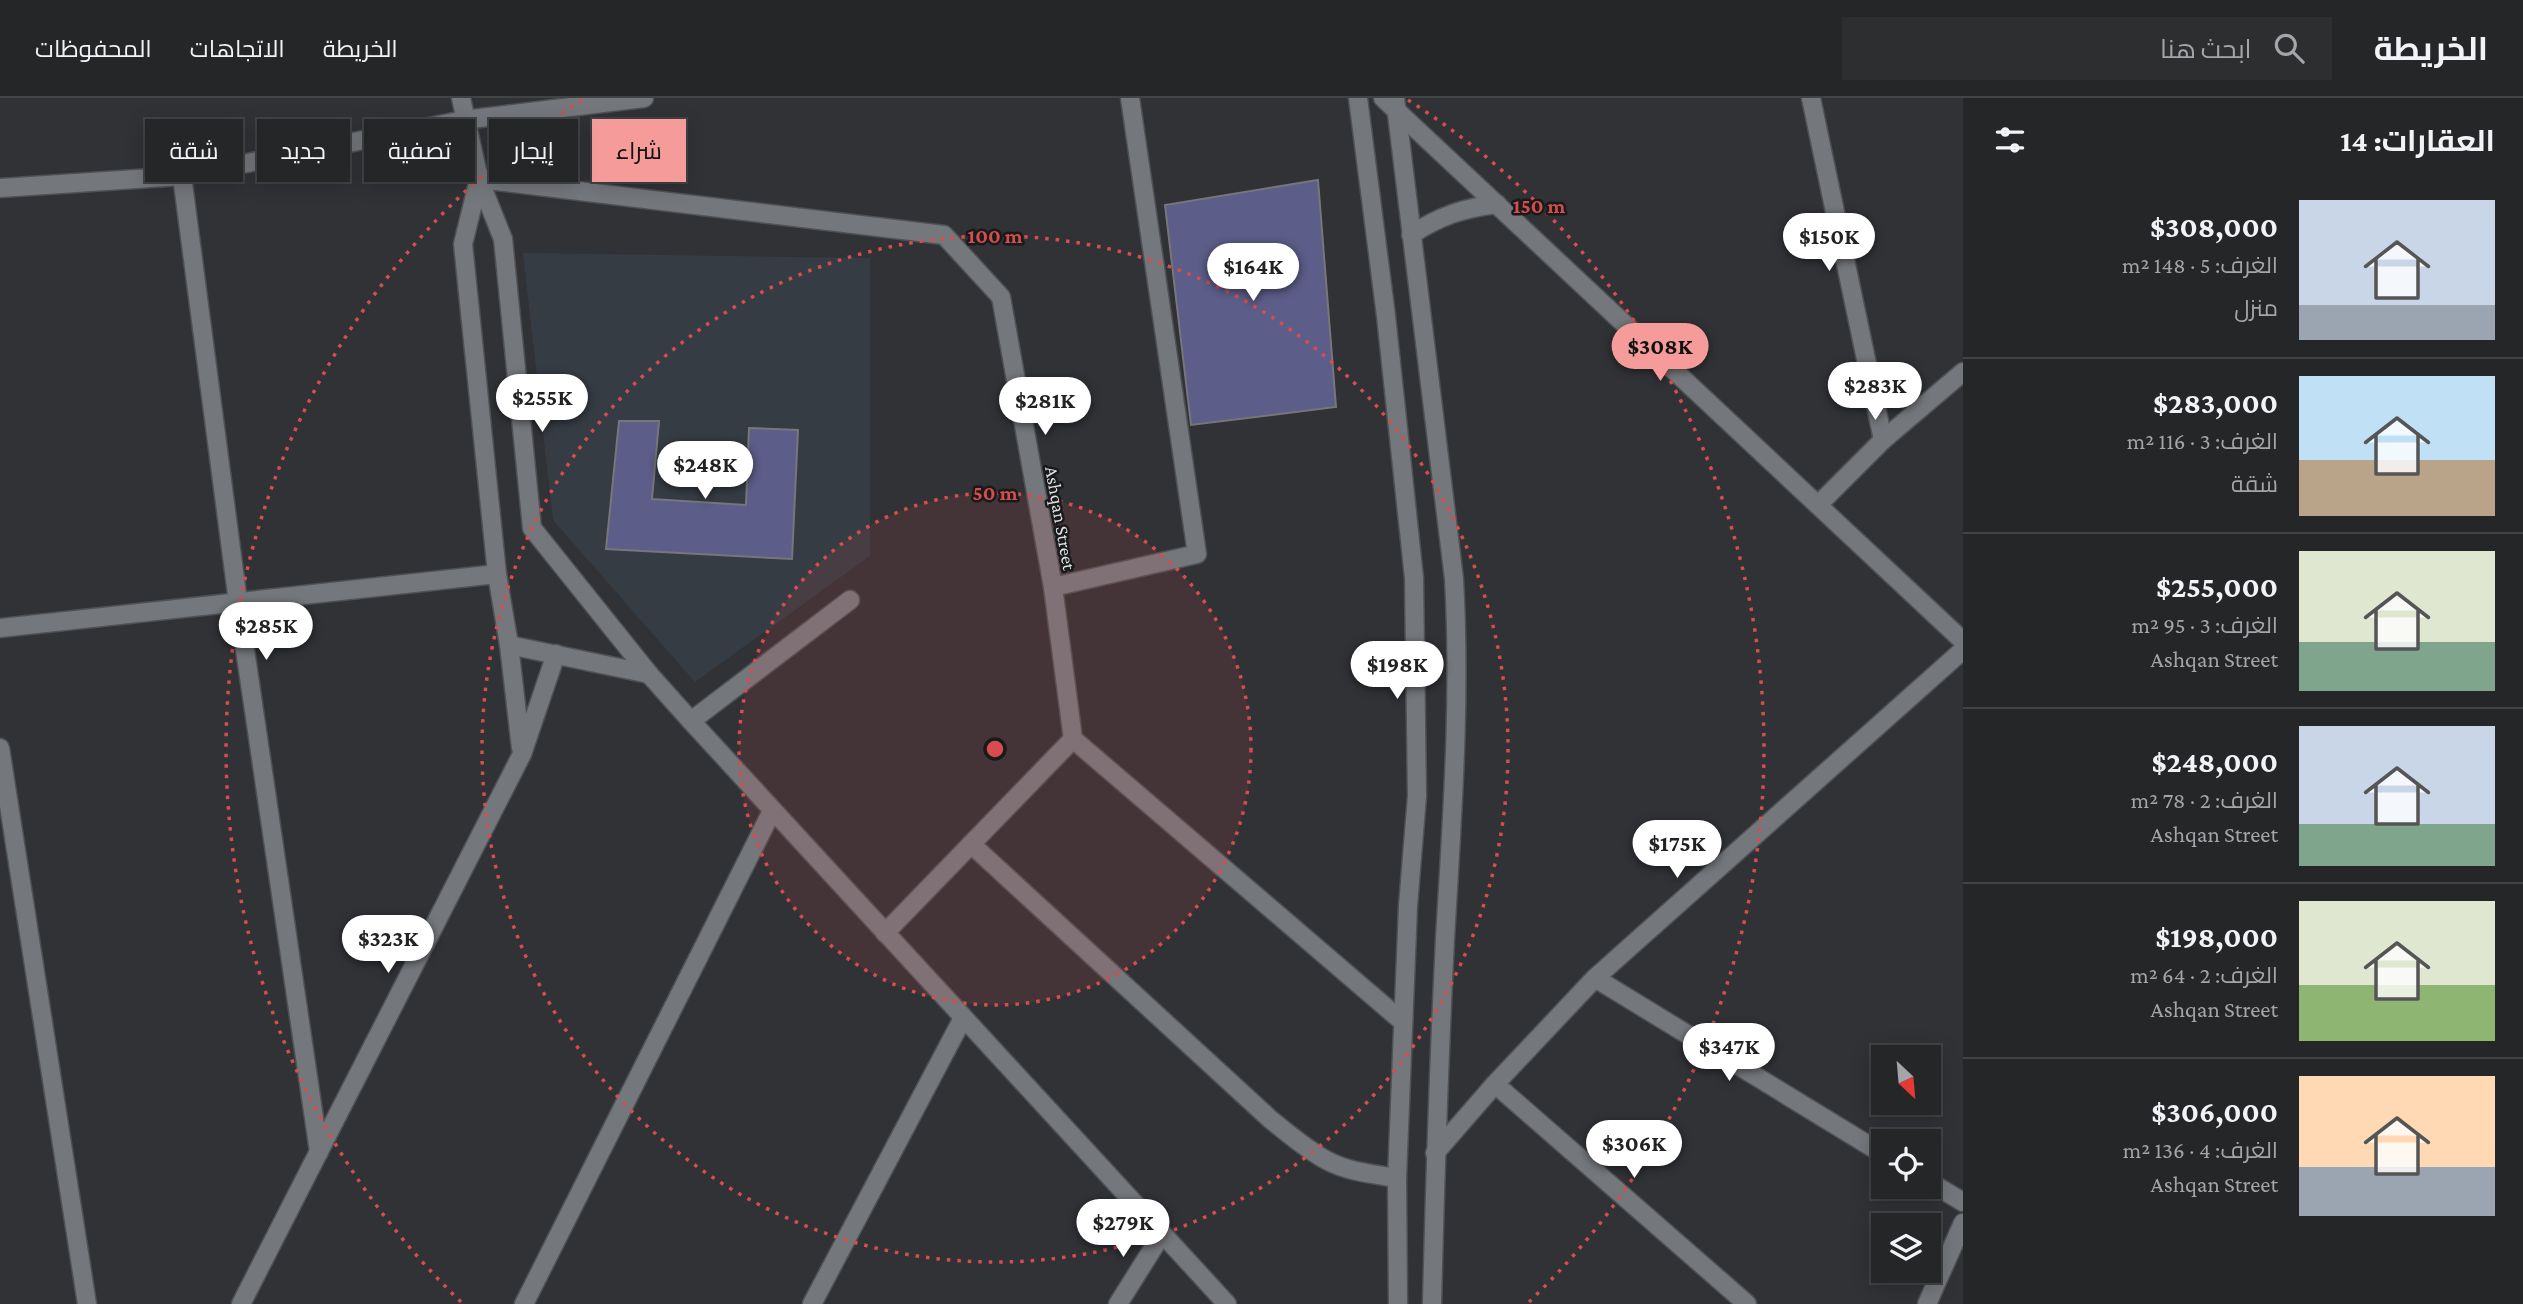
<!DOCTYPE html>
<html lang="ar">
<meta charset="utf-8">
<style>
:root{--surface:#242628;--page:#2c2e30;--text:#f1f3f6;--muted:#a3a5a8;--line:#414345;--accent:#f59b99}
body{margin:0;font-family:"Crimson Pro",Cairo,serif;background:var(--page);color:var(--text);direction:rtl;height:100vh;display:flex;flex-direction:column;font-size:26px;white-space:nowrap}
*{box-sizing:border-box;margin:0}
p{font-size:23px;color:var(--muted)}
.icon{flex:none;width:38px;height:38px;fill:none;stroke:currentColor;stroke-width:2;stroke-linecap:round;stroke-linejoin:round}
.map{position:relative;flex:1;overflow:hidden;direction:ltr}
.panel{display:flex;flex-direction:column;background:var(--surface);width:560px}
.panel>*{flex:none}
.banner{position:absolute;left:21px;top:21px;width:665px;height:63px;direction:rtl;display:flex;gap:14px}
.needle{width:46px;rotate:154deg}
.fabs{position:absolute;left:1871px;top:947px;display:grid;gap:14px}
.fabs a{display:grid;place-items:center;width:70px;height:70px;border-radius:0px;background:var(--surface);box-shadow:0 4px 18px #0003,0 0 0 2px var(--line);font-size:35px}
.price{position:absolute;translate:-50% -60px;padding:0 16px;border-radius:24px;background:#fff;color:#222;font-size:23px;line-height:46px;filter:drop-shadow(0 2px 4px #0008)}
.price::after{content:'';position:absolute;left:50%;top:42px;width:21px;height:16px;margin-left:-10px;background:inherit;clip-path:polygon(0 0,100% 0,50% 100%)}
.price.on{background:var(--accent);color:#111}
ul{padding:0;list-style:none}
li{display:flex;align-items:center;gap:21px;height:175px;padding:0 28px}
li+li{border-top:2px solid var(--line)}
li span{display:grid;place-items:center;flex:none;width:196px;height:140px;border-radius:0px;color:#555}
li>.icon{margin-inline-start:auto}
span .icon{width:84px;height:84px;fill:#fffc;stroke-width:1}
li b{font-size:30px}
h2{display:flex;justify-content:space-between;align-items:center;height:84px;padding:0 28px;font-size:30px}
.chip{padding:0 24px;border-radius:0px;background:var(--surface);box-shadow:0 4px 18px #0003,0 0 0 2px var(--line);font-size:24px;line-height:63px}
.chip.on{background:var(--accent);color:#111}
header{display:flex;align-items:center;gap:42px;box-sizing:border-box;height:98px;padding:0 35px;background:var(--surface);border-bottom:2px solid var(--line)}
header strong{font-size:33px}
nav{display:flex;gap:38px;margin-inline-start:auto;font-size:24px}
.search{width:490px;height:63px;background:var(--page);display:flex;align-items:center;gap:18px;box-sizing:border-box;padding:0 24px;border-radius:0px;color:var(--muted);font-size:26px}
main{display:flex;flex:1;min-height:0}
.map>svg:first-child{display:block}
</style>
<header>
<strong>الخريطة</strong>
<div class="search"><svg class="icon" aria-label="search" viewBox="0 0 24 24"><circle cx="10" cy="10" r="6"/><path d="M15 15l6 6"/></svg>ابحث هنا</div>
<nav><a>الخريطة</a><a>الاتجاهات</a><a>المحفوظات</a></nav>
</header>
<main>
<section class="panel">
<h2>العقارات: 14<svg class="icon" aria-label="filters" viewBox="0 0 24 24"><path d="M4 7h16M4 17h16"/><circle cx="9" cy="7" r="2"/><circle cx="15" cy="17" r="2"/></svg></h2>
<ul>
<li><span style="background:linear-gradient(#c9d6e8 75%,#9aa5b1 0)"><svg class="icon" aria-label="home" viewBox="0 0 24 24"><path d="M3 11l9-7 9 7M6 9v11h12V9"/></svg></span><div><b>$308,000</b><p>الغرف: 5 · 148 m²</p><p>منزل</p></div></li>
<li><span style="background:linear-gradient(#bfe0f5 60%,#b9a48a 0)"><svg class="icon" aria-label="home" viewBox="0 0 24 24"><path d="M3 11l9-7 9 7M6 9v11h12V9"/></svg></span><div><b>$283,000</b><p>الغرف: 3 · 116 m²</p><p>شقة</p></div></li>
<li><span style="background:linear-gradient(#dfe7d0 65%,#7fa58c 0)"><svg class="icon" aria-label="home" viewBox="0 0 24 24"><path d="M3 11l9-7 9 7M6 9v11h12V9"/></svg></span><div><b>$255,000</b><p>الغرف: 3 · 95 m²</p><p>Ashqan Street</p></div></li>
<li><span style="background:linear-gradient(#c9d6e8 70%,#7fa58c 0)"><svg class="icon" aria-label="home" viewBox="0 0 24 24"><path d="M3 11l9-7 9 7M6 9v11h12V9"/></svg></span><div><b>$248,000</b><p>الغرف: 2 · 78 m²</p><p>Ashqan Street</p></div></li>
<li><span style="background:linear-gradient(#dfe7d0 60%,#8fb573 0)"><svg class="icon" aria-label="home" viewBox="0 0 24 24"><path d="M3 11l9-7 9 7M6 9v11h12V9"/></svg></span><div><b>$198,000</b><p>الغرف: 2 · 64 m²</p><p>Ashqan Street</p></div></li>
<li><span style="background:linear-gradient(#ffd9b3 65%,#9aa5b1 0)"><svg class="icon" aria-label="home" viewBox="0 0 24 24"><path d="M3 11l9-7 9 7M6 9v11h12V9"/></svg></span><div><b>$306,000</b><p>الغرف: 4 · 136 m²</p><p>Ashqan Street</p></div></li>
</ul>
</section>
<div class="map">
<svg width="1963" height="1206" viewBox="0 0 1963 1206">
<rect width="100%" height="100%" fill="#303236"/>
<!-- built -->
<path fill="#363c44" d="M523,155L870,160V458L695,584L553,422Z"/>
<!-- building -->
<g fill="#5c5d88" stroke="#76767b" stroke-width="2">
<path d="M1318,82L1336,309L1191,327L1165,107Z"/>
<path d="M619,323H659L652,401L746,407L749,330L798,332L792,461L606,451Z"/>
</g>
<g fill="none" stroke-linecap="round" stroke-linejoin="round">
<!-- minor casing -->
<g stroke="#4f5154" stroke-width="21">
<g id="minor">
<path d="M461,0L479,81L503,141L532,430L649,576L691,623L1227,1206"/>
<path d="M1383,0L1963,543"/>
<path d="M1811,0L1883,342"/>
<path d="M182,78L238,504L319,1054"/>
<path d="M479,81L944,137L1001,199L1053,489L1073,641L1403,924"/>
<path d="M479,81L463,146L497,476L509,547L521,650"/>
<path d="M0,90L182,78L464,22L644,0"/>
<path d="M1818,407L1883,342L1963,274"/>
<path d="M1053,489L1197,456L1130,0"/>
<path d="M0,530L497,476"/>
<path d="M509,547L649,576"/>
<path d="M691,623L850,502"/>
<path d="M0,650L87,1206"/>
<path d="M971,746L1270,1021C1289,1036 1307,1052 1328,1063C1349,1074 1374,1076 1397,1080"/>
<path d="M885,835L1073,641"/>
<path d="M1595,880L1883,1056"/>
<path d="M1495,986L1747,1206"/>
<path d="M1435,1055L1495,986L1595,880L1963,552"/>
<path d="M1928,1083L1963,1104"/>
<path d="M241,1206L522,656L556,556"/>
<path d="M524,1206L772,713"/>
<path d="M812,1206L963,920"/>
<path d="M1118,1206L1162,1136"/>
<path d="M1927,1206L1963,1125"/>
</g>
</g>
<!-- tertiary casing -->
<g stroke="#4f5154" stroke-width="21">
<g id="tertiary">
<path d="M1358,0L1386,218L1414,480L1417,698L1408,808L1397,1080L1398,1206"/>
<path d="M1395,0L1454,481C1461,601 1452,721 1445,841C1439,963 1435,1084 1432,1206"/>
<path d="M1411,137C1439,118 1464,110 1497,106"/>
</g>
</g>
<!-- minor -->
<use href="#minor" stroke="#74777b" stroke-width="18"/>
<!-- tertiary -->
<use href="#tertiary" stroke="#74777b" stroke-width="18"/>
</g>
<!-- distance rings -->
<circle cx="995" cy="651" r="256" fill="#d74d4d" fill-opacity=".12"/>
<g fill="none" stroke="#d74d4d" stroke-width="3.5" stroke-dasharray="3.5 7">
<circle cx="995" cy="651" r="256"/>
<circle cx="995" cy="651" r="513"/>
<path d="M461 1204A769 769 0 0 1 582 2M1408 2A769 769 0 0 1 1529 1204"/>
</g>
<g text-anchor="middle" stroke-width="5" stroke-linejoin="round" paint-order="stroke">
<!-- street labels -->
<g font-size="19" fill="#dddfe1" stroke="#191a1c">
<text transform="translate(1061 420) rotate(80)" y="7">Ashqan Street</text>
</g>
</g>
<circle cx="995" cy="651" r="10" fill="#d74d4d" stroke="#191a1c" stroke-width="3.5"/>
<g font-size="21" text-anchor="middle" font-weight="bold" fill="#d74d4d" stroke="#191a1c" stroke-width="5" stroke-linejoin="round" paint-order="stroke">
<text x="1539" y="115">150 m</text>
<text x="995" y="145">100 m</text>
<text x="995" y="402">50 m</text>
</g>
</svg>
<div class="fabs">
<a><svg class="needle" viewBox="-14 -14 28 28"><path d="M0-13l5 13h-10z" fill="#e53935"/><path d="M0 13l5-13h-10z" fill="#a3a5a8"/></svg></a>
<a><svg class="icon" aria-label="locate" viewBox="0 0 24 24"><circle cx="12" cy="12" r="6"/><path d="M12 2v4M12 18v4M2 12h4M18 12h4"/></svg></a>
<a><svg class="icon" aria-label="layers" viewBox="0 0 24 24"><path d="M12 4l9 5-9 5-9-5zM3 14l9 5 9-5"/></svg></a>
</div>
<b class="price" style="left:1829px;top:175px">$150K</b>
<b class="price" style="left:1253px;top:205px">$164K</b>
<b class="price on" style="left:1660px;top:285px">$308K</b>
<b class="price" style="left:1875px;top:324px">$283K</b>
<b class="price" style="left:542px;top:336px">$255K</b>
<b class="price" style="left:1045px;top:339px">$281K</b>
<b class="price" style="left:705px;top:403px">$248K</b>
<b class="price" style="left:266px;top:564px">$285K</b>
<b class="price" style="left:1397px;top:603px">$198K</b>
<b class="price" style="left:1677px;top:782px">$175K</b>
<b class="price" style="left:388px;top:877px">$323K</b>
<b class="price" style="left:1729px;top:985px">$347K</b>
<b class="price" style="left:1634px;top:1082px">$306K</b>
<b class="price" style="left:1123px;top:1161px">$279K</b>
<div class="banner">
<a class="chip on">شراء</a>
<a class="chip">إيجار</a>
<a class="chip">تصفية</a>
<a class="chip">جديد</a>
<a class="chip">شقة</a>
</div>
</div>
</main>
